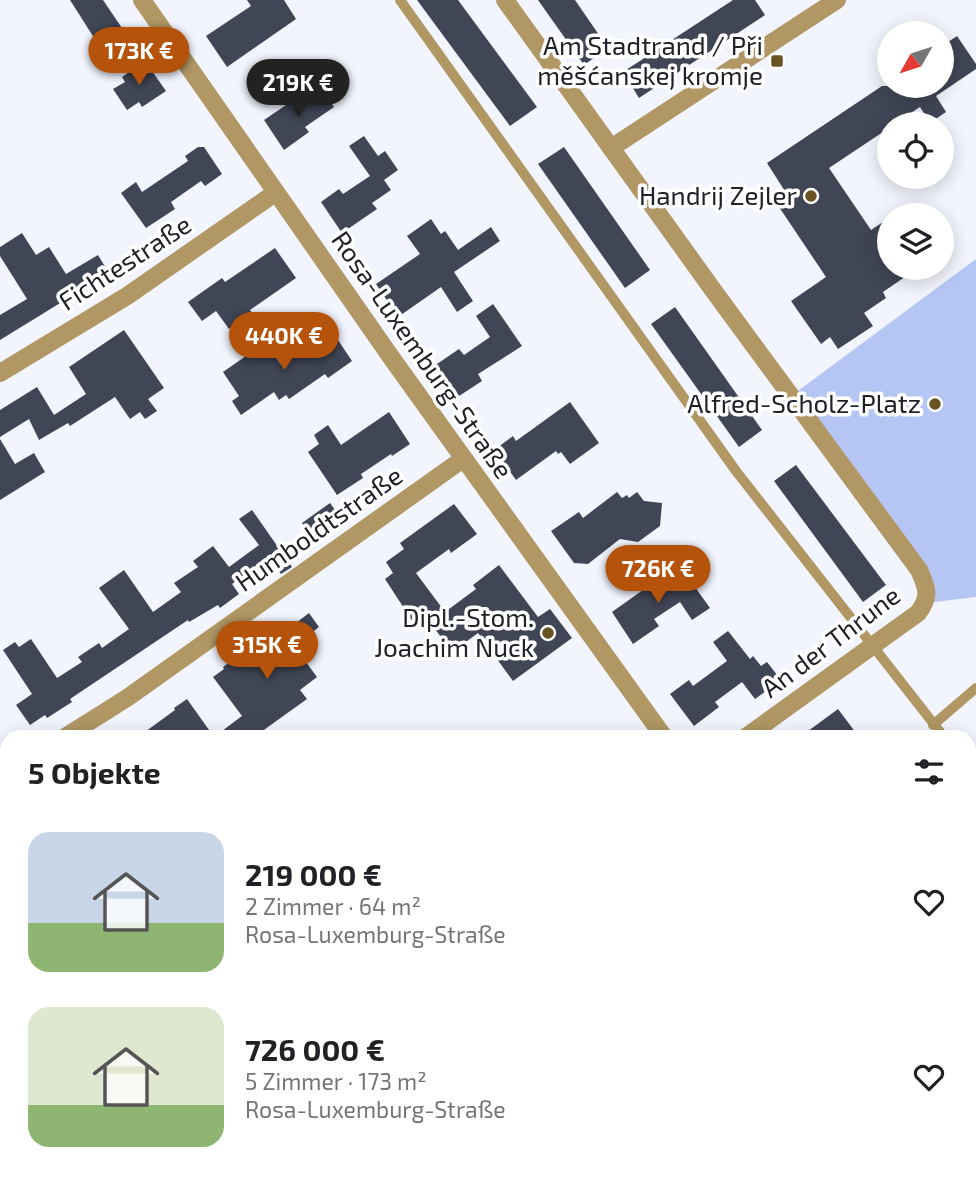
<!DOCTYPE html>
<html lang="de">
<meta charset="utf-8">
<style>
:root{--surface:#fff;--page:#f6f6f6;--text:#202124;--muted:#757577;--accent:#b45309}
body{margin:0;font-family:"Exo 2",sans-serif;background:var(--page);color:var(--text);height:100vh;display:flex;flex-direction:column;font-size:26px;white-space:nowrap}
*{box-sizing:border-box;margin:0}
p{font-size:23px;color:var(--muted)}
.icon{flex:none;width:38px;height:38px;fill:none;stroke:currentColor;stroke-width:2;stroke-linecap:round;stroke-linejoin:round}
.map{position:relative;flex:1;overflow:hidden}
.sheet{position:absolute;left:0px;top:730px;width:976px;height:450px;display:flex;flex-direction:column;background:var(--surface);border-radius:21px 21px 0 0;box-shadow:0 4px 18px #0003}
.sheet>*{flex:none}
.needle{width:46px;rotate:231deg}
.buttons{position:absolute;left:877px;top:21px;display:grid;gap:14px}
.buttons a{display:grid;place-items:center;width:77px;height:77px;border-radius:50%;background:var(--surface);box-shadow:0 4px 18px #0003;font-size:35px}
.price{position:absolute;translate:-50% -60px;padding:0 16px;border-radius:24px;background:var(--accent);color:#fff;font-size:23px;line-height:46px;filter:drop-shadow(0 2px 4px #0008)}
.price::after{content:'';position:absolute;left:50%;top:42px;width:21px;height:16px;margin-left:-10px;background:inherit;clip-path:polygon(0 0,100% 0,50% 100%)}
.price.selected{background:#222;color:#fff}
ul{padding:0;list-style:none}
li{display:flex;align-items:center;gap:21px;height:175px;padding:0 28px}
li span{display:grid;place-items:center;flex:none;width:196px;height:140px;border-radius:21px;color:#555}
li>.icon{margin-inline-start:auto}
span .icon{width:84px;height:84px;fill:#fffc;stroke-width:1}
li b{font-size:30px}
h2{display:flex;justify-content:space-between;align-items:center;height:84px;padding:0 28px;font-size:30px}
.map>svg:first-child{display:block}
</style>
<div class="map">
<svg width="976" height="1178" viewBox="0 0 976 1178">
<rect width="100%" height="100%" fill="#f2f5fd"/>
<!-- green -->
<g fill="#b5c6f5">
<path d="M976,259V597L926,603V587L791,396Z"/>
<path d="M976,968V1114L970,1106V974Z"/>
<path d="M970,1134L976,1143V1178H530L537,1172H970Z"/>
</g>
<!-- building -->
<g fill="#404656">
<path d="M70,0H103L122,28L98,44Z"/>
<path d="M247,0H284L296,19L227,67L206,36L251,6Z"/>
<path d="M417,0H458L537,107L510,126Z"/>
<path d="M538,0H575L608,48L584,65Z"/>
<path d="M733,0H755L765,15L639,98L623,72Z"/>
<path d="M957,36L976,64V69L936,96L946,112L930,123L920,107L894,124H889V128L829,168L871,230L889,218V268H918L883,292L886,298L864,313L873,326L838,349L830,337L821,344L791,301L826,277L777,204L788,196L767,163L882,86H942V46Z"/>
<path d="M145,61L166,91L142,107L139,102L127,110L113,89L125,82L122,77Z"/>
<path d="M322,89L334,107L305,127L309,132L284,150L264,120L289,103L293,108Z"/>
<path d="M364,136L378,156L385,151L398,170L384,180L391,190L372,203L377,209L342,233L321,202L339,189L343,194L370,176L349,146Z"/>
<path d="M198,147H204L222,174L205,186L201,181L171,202L175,209L146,228L121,193L136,182L142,192L188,161L185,156Z"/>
<path d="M564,147L650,270L625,288L538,164Z"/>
<path d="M431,219L441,234L445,231L458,250L491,227L500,241L454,272L473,301L457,312L441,287L398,317L376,284L420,254L407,236Z"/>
<path d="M22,233L36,255L49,247L66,274L98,255L109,273L0,340V315L27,299L0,256V247Z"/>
<path d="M275,248L296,278L250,310L259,324L244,334L237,323L229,329L216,311L202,321L188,302L222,278L225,282Z"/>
<path d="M493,304L522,346L478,374L482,381L456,398L434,366L459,349L464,355L490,337L476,316Z"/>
<path d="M675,307L762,430L739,447L651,324Z"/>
<path d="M124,330L164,388L148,399L157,411L145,419L140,412L130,419L115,397L70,426L68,423L39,440L29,419L0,437V410L37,387L54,415L86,394L69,367Z"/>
<path d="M332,331L352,361L328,378L325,374L289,399L286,395L279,400L274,392L241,415L232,401L239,396L223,372L266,342L281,365Z"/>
<path d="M570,402L599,443L570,464L561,452L558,454L556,451L516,480L494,450L513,436L516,441Z"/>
<path d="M389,412L410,444L392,456L391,454L361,474L363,478L337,495L308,452L319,444L314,435L328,425L341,445Z"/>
<path d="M0,439L15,464L34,453L45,472L0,500Z"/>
<path d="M796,465L886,585L863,602L774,481Z"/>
<path d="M617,492L622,498L627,495L629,498L637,492L644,501L662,503L660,526L638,542L620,539L588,564L574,563L551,531L579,512L583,518Z"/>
<path d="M330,503L341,518L313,538L302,523Z"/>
<path d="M454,504L477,534L451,553L449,549L416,573L445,612L476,589L473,585L499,565L538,617L550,609L572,638L513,681L478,633L452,652L424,614L413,622L385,579L393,573L386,562L404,549L400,543Z"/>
<path d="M252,510L292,567L281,574L274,565L266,571L260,563L232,584L239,594L220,608L218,605L189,622L188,620L70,699L72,702L47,718L45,715L30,725L16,705L32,694L3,650L15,642L19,647L31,639L57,678L82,662L78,657L99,643L102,648L129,629L99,588L124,570L153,612L181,592L174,583L198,567L193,561L213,546L229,567L259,545L239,519Z"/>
<path d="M671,570L682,585L690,580L710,608L692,620L680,602L654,619L659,626L633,644L612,612Z"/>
<path d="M309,613L319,627L294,646L317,677L300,690L307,699L254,737H214L242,716L213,677L224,669L223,667L251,646L267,636L271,642Z"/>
<path d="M728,631L750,659L753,656L761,666L767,662L781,680L755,699L742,682L715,702L719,707L694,726L670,694L689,680L693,686L727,661L713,642Z"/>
<path d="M187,699L214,737H138L175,710L174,708Z"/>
<path d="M838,709L859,737H800Z"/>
</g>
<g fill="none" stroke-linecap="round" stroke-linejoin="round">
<!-- service -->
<g stroke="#b09764" stroke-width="10">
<path d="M400,0L736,471L944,737"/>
<path d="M933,725L976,688"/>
<path d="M970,764L976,772"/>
<path d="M529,1178L537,1172"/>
</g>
<!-- minor -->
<g stroke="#b09764" stroke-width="18">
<path d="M142,0L393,360L664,737"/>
<path d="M505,0L713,290L919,570C927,588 931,596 918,613L746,737"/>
<path d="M611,148L837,0"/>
<path d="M0,373L127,296L275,193"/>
<path d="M65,737L127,698L463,459"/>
<path d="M0,777L7,772"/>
<path d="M970,1107L976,1116"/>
<path d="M0,1133L7,1147"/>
<path d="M20,1172L23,1178"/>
<path d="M115,1178L124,1172"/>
</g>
</g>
<!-- markers -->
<g fill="#695322" stroke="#fff" stroke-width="2.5">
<rect x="770" y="54" width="14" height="14" rx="3.5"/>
<circle cx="811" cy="196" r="7"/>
<circle cx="935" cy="404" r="7"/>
<circle cx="548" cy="633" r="7"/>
</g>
<g text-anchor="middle" stroke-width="7" stroke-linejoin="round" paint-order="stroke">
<!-- poi labels -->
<g font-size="26" fill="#202229" stroke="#fff" text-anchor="end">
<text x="763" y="55">Am Stadtrand / Při<tspan x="763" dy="30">měšćanskej kromje</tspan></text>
<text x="797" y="205">Handrij Zejler</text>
<text x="921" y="413">Alfred-Scholz-Platz</text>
<text x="534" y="627">Dipl.-Stom.<tspan x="534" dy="30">Joachim Nuck</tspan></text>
</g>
<!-- street labels -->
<g font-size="26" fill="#202229" stroke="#fff">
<text transform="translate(125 263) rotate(-33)" y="9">Fichtestraße</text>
<text transform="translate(422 355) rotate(55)" y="9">Rosa-Luxemburg-Straße</text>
<text transform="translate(319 529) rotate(-35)" y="9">Humboldtstraße</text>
<text transform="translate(831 642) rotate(-37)" y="9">An der Thrune</text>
</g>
</g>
</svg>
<div class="buttons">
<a><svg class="needle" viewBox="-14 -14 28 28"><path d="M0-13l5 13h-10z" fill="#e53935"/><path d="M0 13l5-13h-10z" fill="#757577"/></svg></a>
<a><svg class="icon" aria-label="locate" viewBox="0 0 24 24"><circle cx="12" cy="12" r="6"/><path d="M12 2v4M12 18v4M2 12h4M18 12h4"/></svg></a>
<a><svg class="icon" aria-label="layers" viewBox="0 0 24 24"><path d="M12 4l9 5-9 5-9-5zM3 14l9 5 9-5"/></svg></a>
</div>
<b class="price" style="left:139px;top:87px">173K €</b>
<b class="price selected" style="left:298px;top:119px">219K €</b>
<b class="price" style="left:284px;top:372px">440K €</b>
<b class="price" style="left:658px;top:605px">726K €</b>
<b class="price" style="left:267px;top:681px">315K €</b>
<section class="sheet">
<h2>5 Objekte<svg class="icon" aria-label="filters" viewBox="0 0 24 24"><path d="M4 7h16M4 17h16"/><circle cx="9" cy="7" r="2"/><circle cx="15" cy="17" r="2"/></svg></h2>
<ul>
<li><span style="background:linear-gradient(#c9d6e8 65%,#8fb573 0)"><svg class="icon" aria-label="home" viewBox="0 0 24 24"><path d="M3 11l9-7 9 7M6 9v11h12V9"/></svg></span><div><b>219 000 €</b><p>2 Zimmer · 64 m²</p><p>Rosa-Luxemburg-Straße</p></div><svg class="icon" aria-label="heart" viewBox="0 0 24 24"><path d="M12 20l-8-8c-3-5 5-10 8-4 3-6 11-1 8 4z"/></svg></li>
<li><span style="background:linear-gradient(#dfe7d0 70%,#8fb573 0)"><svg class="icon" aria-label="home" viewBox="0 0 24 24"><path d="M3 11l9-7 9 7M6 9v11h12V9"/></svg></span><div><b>726 000 €</b><p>5 Zimmer · 173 m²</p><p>Rosa-Luxemburg-Straße</p></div><svg class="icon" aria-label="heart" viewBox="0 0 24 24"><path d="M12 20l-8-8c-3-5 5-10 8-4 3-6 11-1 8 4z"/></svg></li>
</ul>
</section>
</div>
